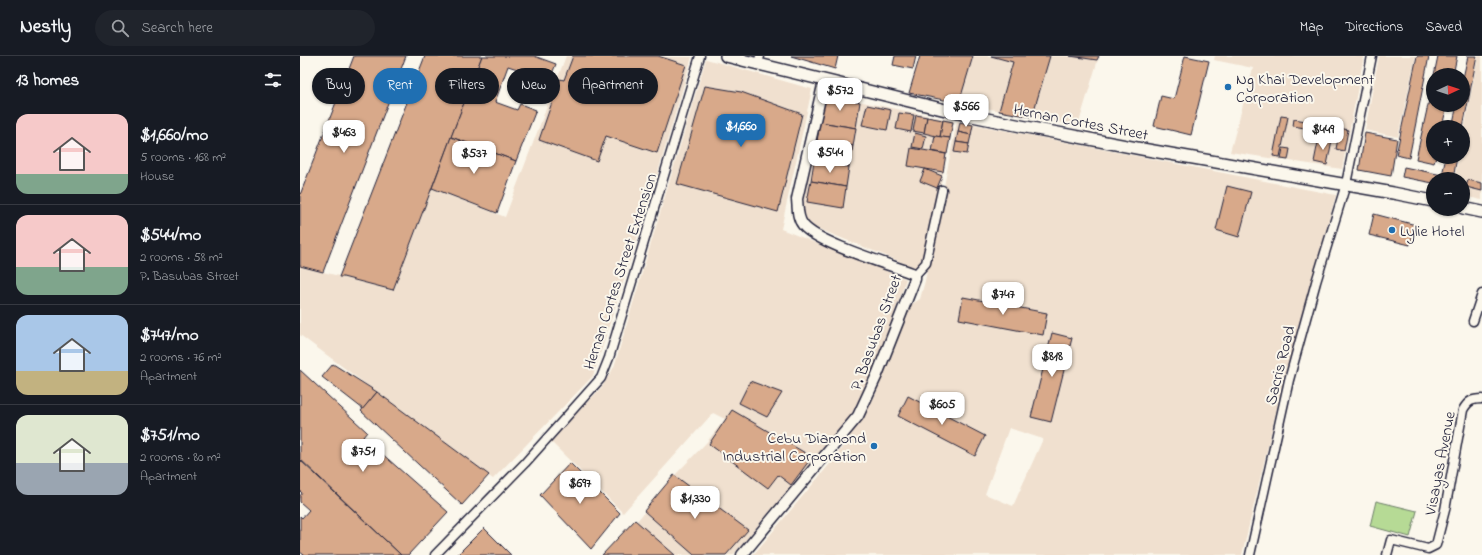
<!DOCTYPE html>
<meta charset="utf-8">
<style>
:root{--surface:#171b24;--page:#20242c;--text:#f1f3f6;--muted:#9ea1a6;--line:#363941;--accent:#1f6fb2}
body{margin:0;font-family:"Indie Flower",sans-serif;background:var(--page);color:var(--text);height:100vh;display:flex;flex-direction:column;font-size:15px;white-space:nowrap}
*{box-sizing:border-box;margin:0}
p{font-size:13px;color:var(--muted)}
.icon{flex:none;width:22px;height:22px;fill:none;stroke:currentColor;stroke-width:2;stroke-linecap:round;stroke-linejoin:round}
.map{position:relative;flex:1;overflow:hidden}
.panel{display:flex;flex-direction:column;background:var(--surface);width:300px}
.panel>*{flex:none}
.top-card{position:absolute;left:12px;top:12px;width:380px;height:36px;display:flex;gap:8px}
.needle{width:26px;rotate:87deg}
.controls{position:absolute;left:1126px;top:12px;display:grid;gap:8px}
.controls a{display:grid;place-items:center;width:44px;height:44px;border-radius:50%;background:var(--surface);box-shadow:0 1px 3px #0004;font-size:20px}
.price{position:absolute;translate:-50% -34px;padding:0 9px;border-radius:8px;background:#fff;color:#222;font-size:13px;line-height:26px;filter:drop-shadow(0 1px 2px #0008)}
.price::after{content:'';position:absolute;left:50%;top:24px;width:12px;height:9px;margin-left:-6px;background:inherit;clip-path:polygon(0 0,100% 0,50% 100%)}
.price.current{background:var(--accent);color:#fff}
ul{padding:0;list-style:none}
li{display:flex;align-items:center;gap:12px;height:100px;padding:0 16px}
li+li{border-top:1px solid var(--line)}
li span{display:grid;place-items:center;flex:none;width:112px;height:80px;border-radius:12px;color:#555}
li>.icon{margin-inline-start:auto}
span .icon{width:48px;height:48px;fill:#fffc;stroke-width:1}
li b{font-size:17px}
h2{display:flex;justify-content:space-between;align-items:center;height:48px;padding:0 16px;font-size:17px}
.chip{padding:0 14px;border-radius:18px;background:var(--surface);box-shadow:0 1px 3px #0004;font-size:14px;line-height:36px}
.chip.current{background:var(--accent);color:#fff}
header{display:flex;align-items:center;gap:24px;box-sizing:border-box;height:56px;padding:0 20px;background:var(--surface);border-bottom:1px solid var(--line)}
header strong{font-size:19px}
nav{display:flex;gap:22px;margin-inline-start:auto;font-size:14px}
.search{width:280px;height:36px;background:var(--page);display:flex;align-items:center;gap:10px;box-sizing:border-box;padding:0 14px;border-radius:22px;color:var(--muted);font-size:15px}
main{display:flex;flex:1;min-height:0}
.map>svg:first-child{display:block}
</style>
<header>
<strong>Nestly</strong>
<div class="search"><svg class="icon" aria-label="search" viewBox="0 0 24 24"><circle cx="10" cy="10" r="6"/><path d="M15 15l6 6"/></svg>Search here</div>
<nav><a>Map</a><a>Directions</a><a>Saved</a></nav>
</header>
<main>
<section class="panel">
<h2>13 homes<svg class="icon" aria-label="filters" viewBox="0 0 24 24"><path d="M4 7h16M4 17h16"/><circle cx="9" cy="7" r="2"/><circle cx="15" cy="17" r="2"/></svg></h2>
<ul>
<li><span style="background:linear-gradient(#f6c9c9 75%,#7fa58c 0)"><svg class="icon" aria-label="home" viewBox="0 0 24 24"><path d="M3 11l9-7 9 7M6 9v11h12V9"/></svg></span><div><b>$1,660/mo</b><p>5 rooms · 168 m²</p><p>House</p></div></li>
<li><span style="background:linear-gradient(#f6c9c9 65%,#7fa58c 0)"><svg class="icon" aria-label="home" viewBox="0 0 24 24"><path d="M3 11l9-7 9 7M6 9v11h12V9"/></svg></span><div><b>$544/mo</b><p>2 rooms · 58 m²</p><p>P. Basubas Street</p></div></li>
<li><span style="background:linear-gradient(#a9c7e8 70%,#c2b280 0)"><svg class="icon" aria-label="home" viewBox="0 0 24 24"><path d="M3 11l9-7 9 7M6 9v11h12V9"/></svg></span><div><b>$747/mo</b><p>2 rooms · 76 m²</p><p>Apartment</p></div></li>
<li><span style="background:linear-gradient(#dfe7d0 60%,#9aa5b1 0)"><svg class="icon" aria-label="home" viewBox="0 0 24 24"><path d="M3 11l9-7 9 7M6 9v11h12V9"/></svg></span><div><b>$751/mo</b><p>2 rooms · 80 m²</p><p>Apartment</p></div></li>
</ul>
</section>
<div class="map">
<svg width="1182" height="499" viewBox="0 0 1182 499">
<rect width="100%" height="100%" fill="#fbf7ec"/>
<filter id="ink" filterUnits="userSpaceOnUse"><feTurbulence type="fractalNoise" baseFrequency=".025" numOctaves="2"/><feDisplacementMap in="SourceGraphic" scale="8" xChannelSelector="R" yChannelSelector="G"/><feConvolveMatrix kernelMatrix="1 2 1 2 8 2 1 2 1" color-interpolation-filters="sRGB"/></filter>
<g filter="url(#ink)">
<!-- built -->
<g fill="#f0e0cf" fill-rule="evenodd">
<path d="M266,0L392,1L356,123L293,320L193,423L0,279V210L93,234L132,132L205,161Z"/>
<path d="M620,0H799L778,70L609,37Z"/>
<path d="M915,0H1064L1042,113L930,96L953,12L914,4Z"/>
<path d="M1079,0H1116L1098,81L1065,74Z"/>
<path d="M1178,0H1182V144L1163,140V123H1154L1159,101H1163V79Z"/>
<path d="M406,3L512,33L481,173L606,223L584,290L570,324L550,361L433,499H309L375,419L406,387L425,363L413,357L323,457L250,385L302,331L314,311Z"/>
<path d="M524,38L654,65L624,208L616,212L514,171L505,162L503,148Z"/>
<path d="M657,65L1036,139L984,322L942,499H453L534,403L565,358L576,337L609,250L620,243L625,225ZM709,372L743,383L713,450L685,438Z"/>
</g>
<!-- green -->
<path fill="#b6da95" stroke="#6c7e68" d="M1076,445L1117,455L1110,481L1070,470Z"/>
<!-- building -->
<g fill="#d8a98a" stroke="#22223b">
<path d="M54,0H106L23,216L0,210V139Z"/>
<path d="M125,0H182L93,234L43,221H39Z"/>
<path d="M182,0H234L256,8L251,20L240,16L239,20L208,10L195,46L217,54L220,48L236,54L216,105L151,81Z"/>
<path d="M273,0H358L386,9L357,97L306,80L297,105L239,84L260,23L264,24Z"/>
<path d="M491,0H538L535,13Z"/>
<path d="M595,0H616L613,13L593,9Z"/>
<path d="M620,0H673L659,47L609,37Z"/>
<path d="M691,0H750L732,61L699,55L713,6Z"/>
<path d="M770,0H799L797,4Z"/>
<path d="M885,0L909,5L891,79L854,70L861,40L874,43Z"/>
<path d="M1117,0H1129L1109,102L1096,99Z"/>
<path d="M1138,0H1157L1153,19H1134Z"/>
<path d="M1168,0H1177L1163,71H1152L1157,49H1163V22Z"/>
<path d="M405,30L441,36L502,58L478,156L377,128Z"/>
<path d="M1132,31L1133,32V49H1147L1142,71H1133V101H1136L1134,107L1116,103Z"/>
<path d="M524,41L560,46L556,72L520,66Z"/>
<path d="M567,49L591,54L587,74L562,69Z"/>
<path d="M599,57L614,59L611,76L596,73Z"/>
<path d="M616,59L627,61L624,77L613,75Z"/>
<path d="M981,60L988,61L980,101L973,100Z"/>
<path d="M627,61L643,64L640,81L624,77Z"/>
<path d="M994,63L1023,68L1022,75L993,70Z"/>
<path d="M643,64L653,66L650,82L640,81Z"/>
<path d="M520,66L556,72L553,90L517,85Z"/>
<path d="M660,66L673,69L671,79L658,76Z"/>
<path d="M1040,72L1048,74L1044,95L1036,93Z"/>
<path d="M658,76L671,79L669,88L656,86Z"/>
<path d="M615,77L626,80L623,93L612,91Z"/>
<path d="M1065,77L1097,83L1091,120L1059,114Z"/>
<path d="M635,80L650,82L647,98L632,95Z"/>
<path d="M151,81L216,105L197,157L132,132Z"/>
<path d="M1019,81L1032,84L1027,109L1014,106Z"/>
<path d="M517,85L553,90L549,111L514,105Z"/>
<path d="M656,86L669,88L667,98L654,96Z"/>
<path d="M611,92L646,98L643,116L608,110Z"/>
<path d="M983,92L990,93L988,104L981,103Z"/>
<path d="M1146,101H1157L1153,123H1133V127L1102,121L1104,111L1142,119Z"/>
<path d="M514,105L549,111L546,131L511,125Z"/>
<path d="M625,113L642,120L637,132L620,125Z"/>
<path d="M1168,124L1182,127V135L1166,131Z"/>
<path d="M511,125L546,131L543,152L507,146Z"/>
<path d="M927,130L951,136L939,181L916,174Z"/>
<path d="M1074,158L1116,169L1110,189L1069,179Z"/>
<path d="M663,241L747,257L743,279L659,263Z"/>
<path d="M752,277L772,282L751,366L731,361Z"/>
<path d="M33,308L77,336L63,353L22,321Z"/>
<path d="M0,314L67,376L63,381L148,456L108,499H101L0,403Z"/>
<path d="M450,325L482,337L467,361L439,347Z"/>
<path d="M77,336L189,419L162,449L61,355Z"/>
<path d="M608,340L685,380L675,400L598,360Z"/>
<path d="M432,354L512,401L491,429L478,419L468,432L409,388Z"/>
<path d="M0,404L101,499H4L0,496V460L2,462L9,454L0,446V440L2,437L0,435Z"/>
<path d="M270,407L320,457L291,493L240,439Z"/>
<path d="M374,419L448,474L426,499H394L344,455Z"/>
<path d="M335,464L375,499H302Z"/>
<path d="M184,472L211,499H157Z"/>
</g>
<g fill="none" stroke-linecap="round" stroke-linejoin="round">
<!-- minor casing -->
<g stroke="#22223b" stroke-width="11">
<g id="minor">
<path d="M458,8L460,0"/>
<path d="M615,219L626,207L642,134"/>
<path d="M1173,265L1182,238"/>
<path d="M135,499L225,407L301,322L309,302L400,0"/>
<path d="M950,499L989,324L1016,226L1046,128L1072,0"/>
<path d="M1087,499L1091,484L1128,493L1136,489L1145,454L1163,354C1168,345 1172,343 1182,343"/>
</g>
</g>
<!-- tertiary casing -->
<g stroke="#22223b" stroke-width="13">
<path id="tertiary" d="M442,499L558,360L577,319L615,223V219L612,217C588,208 517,187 503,169C497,162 498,152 497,143L524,25"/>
</g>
<!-- secondary casing -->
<g stroke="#22223b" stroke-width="14">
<g id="secondary">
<path d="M426,0L658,57L721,70L842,93L1093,137L1133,145"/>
<path d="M1163,152L1182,156"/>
</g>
</g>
<!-- minor -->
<use href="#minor" stroke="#fbf7ec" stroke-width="8"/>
<!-- tertiary -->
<use href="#tertiary" stroke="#fbf7ec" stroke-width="10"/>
<!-- secondary -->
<use href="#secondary" stroke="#fbf7ec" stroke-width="11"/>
</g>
</g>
<!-- markers -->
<g fill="#1f6fb2" stroke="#fbf7ec" stroke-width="1.5">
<circle cx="928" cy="31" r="4"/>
<circle cx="1092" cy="174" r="4"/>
<circle cx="574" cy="390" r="4"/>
</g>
<g text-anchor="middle" stroke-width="4" stroke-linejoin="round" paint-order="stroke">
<!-- poi labels -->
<g font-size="16" fill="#22223b" stroke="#fbf7ec" text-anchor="start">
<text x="936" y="28">Ng Khai Development<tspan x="936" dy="18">Corporation</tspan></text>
<text x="1100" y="180">Lylie Hotel</text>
<text x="566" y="387" text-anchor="end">Cebu Diamond<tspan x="566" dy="18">Industrial Corporation</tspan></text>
</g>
<!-- street labels -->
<g font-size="16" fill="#22223b" stroke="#fbf7ec">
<text transform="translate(781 65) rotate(11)" y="6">Hernan Cortes Street</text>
<text transform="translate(319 215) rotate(-72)" y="6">Hernan Cortes Street Extension</text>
<text transform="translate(575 276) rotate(-70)" y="6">P. Basubas Street</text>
<text transform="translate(979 309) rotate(-76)" y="6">Sacris Road</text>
<text transform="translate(1139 407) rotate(-79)" y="6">Visayas Avenue</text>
</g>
</g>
</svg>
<div class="controls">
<a><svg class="needle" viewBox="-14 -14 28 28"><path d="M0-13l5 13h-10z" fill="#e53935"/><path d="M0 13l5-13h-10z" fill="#9ea1a6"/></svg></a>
<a>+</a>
<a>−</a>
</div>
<b class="price" style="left:540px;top:56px">$572</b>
<b class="price" style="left:666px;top:72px">$566</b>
<b class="price current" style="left:441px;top:92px">$1,660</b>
<b class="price" style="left:1023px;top:95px">$449</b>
<b class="price" style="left:44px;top:98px">$463</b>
<b class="price" style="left:530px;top:118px">$544</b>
<b class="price" style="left:174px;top:119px">$537</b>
<b class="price" style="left:703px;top:260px">$747</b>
<b class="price" style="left:752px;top:322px">$818</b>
<b class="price" style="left:642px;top:370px">$605</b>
<b class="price" style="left:63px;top:417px">$751</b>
<b class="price" style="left:280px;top:449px">$697</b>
<b class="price" style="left:395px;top:464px">$1,330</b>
<div class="top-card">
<a class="chip">Buy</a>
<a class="chip current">Rent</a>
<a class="chip">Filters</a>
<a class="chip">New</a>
<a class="chip">Apartment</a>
</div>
</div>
</main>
